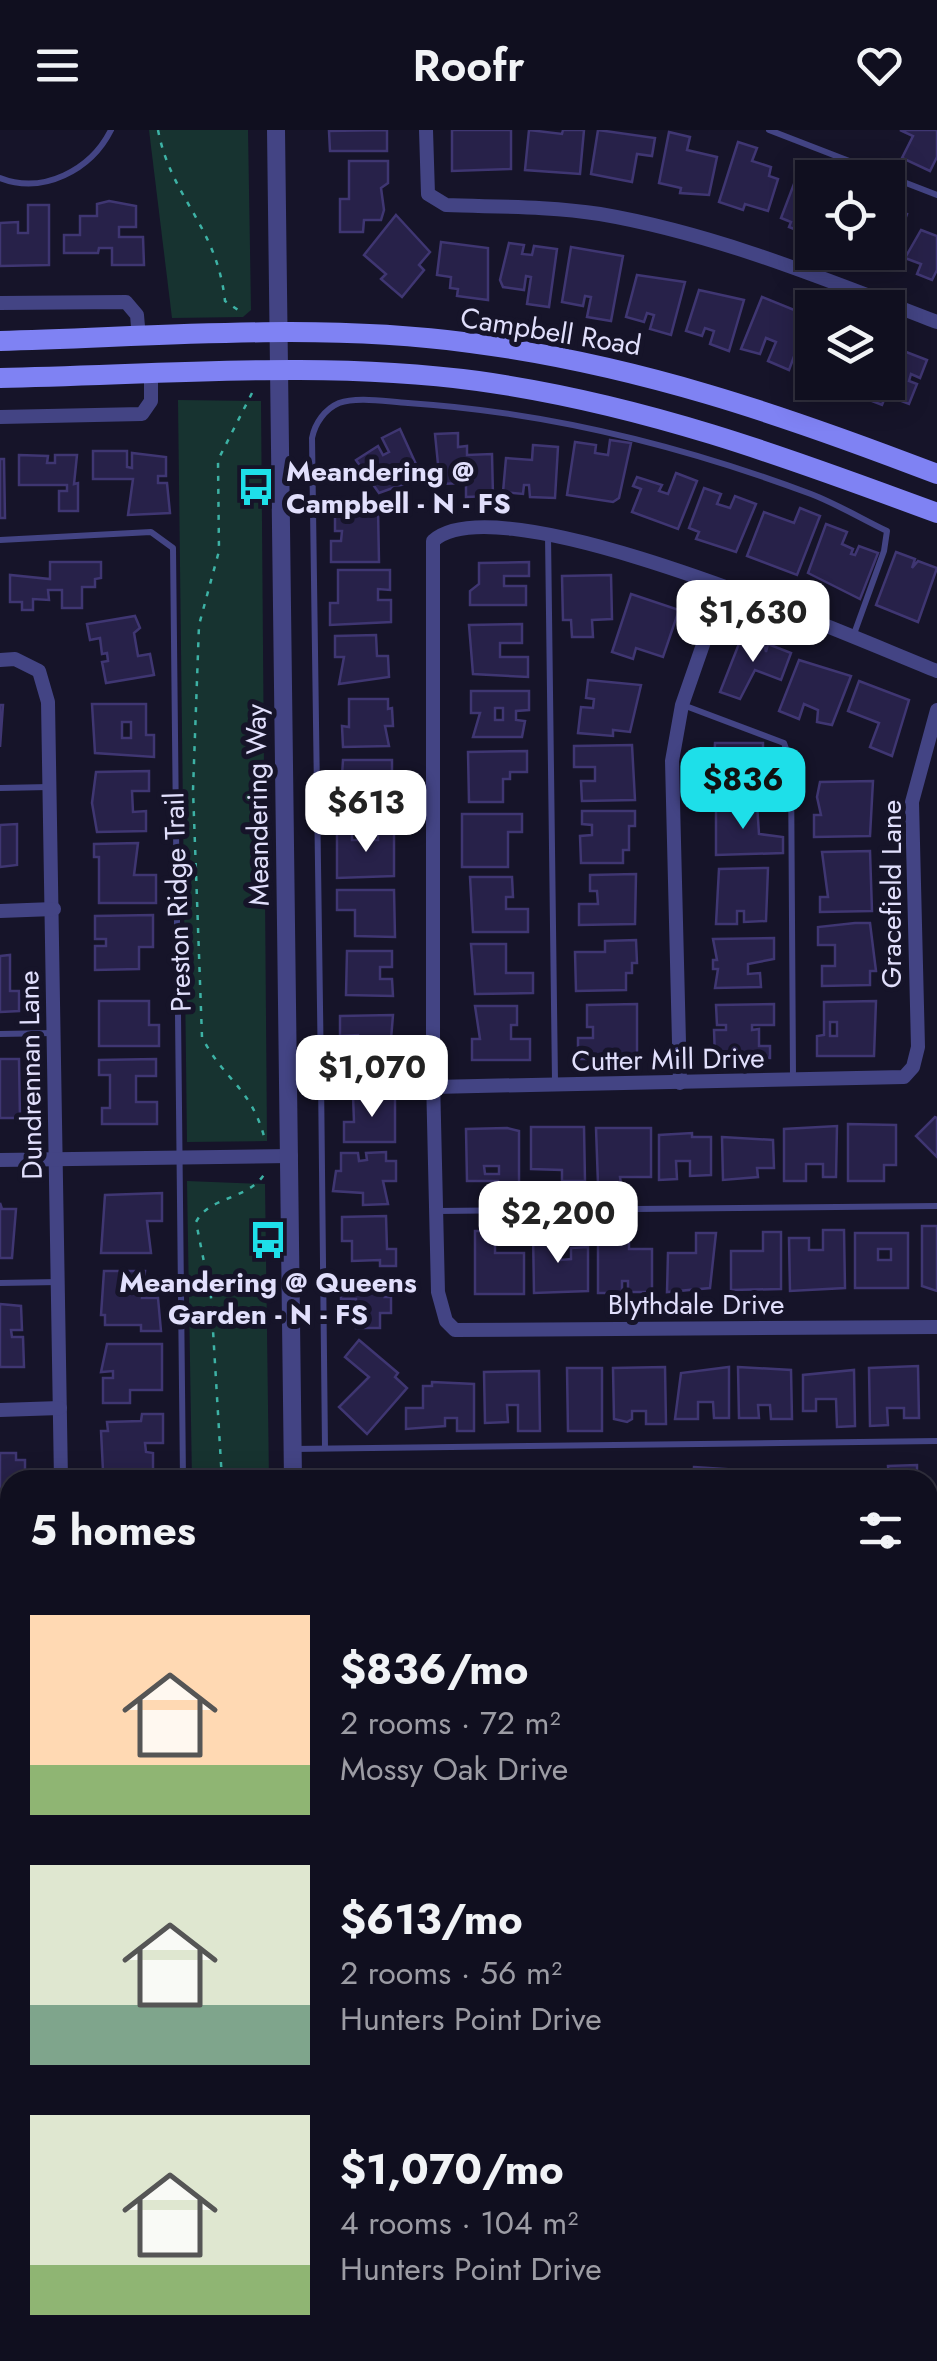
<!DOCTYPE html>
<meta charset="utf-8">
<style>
:root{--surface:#100f1f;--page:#1e1d2c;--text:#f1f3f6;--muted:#9c9ca4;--line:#302f3d;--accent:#1edfe9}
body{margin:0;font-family:Jost,sans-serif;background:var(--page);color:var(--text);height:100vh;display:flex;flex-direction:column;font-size:38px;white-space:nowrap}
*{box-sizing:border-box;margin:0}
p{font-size:32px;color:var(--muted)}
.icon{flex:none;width:55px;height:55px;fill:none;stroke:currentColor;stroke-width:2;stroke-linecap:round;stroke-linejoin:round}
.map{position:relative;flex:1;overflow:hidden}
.side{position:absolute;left:0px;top:1340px;width:938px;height:892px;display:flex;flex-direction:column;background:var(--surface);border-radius:30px 30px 0 0;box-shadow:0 5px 25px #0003,0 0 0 2px var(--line)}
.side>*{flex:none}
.tools{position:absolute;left:795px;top:30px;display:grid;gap:20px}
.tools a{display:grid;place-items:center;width:110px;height:110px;border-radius:0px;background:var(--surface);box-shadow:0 5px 25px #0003,0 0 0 2px var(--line);font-size:50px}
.price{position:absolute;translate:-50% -85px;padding:0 22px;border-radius:20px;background:#fff;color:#222;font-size:32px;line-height:65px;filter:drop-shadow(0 2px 5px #0008)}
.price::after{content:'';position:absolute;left:50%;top:60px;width:30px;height:22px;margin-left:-15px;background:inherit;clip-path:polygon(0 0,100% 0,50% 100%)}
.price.selected{background:var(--accent);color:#111}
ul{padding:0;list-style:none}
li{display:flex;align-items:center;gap:30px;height:250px;padding:0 30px}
li span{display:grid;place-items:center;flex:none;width:280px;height:200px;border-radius:0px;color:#555}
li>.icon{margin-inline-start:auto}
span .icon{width:120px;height:120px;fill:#fffc;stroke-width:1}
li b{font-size:42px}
h2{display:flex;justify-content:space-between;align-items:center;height:120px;padding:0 30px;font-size:42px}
header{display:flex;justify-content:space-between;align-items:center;height:130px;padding:0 30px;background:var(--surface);font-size:45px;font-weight:600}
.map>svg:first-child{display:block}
</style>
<header><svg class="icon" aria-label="menu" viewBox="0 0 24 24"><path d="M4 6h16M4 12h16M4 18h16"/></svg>Roofr<svg class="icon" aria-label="heart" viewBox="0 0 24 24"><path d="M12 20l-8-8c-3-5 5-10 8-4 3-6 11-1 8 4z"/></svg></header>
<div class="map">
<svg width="937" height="2231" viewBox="0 0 937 2231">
<rect width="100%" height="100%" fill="#161429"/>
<!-- green -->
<g fill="#173330">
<path d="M149,0H248L251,180L243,187L172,188Z"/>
<path d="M178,270L261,271L267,1011L187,1012Z"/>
<path d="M187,1051L265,1054L269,1350H192Z"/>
<rect x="202" y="2223" width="77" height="8"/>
</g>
<!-- building -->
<g fill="#272149" stroke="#3f3672" stroke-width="2.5" fill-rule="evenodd">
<path d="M387,0V21H330L329,1Z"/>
<path d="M452,0H511V39L452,41Z"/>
<path d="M529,0L562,4L563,0H584L580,44L525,40Z"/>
<path d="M598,0L655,8L652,26L637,24L632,52L591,44Z"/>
<path d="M900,0H937V27L930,41L902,28L913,6Z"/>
<path d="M669,2L690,7L687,20L717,27L709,65L680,63L681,58L659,53Z"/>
<path d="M738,12L757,18L752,31L771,37L769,46L778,49L768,81L745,74L743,80L719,72Z"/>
<path d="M349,31H388V53L381,58L384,80L381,90H364L363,102H340V69H349Z"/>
<path d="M800,38L818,45L812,48L808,70L812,72V103L805,98L804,103L789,97L791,92L781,88Z"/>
<path d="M109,71L136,76V97H119V107H143L144,135H112V118H99L98,123H64V105H80V86H97V74Z"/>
<path d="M28,75H49V135L0,136V93L18,92V103H28Z"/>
<path d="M888,77L907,84L897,112L891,110L889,117L894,119L889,133L860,122H888Z"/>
<path d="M396,85L430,122L419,135L424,140L402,167L381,149L386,144L364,125Z"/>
<path d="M921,100L937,106V140L932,150L917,144L921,134L905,128Z"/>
<path d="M441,112L488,118V170L457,166L458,159L450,158L451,147L437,145Z"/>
<path d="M509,113L524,115L522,124L532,125L534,116L557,119L549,177L527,174L531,147L526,146L524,160L503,157L500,150Z"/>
<path d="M571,117L623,126L611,191L587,187L591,167L585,166L583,176L562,172Z"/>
<path d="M637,145L685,152L671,205L650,199L654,185L647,183L644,192L626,187Z"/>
<path d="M699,160L744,170L729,221L710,214L714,201L705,198L702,206L686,201Z"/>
<path d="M762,167L809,186L789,240L768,231L776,212L766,208L760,224L741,219Z"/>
<path d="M812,211V245L801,240Z"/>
<path d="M888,215L927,230L920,248L911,244L909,251L917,254L909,274L886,265L882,275L859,266L864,252H888Z"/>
<path d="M400,299L420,343L418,349L379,363L356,330L378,316L383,325L389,322L382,308Z"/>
<path d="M458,303V317L467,316V325L492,324L493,366L466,367V353L440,354L435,304Z"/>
<path d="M610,310L631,313L619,368L613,372L567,365L575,312L596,315L595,323L608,325Z"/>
<path d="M533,315L558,317L555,368L530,367L529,355H524L523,364L503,362L506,328L532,330Z"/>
<path d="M93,321H127V337L132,338V323L166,327V346H158V353H167L170,383L128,385L133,349H93Z"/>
<path d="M19,325L48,326L47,333H55V325H77L74,354L78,353V381H59V361H67V355H19Z"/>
<path d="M0,329H4L5,388H0Z"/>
<path d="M676,343L697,351L678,399L632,382L641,359L633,356L637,347L662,355L659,361L668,364Z"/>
<path d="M704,358L721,364L717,374L730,378L735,366L756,374L736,422L696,409L699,402L689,398Z"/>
<path d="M335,368H364V378H378L379,432H331V411H341L342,401H335Z"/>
<path d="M800,378L820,386L797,445L747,426L764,382L794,393Z"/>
<path d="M826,394L847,402L842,414L853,419L851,424L855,425L859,416L878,423L860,469L808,443Z"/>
<path d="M896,422L915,429L912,438L918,431L937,438L918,492L876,475Z"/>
<path d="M50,432H101V448L95,449V457H82V478H62V460H48L49,470L33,469V480H22V472H10V445L50,449Z"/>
<path d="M529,432V446H504V456H526V475H470V461L479,454V433Z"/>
<path d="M338,440H390V460L378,459V470H391V492L330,495V473H338Z"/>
<path d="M611,445L612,489L592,490L593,507H572L571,490H563L562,446Z"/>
<path d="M631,464L679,480L663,527L636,518L633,529L612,522Z"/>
<path d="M135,486L140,498L134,503L138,526L150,524L154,545L106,553L102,532L108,531L107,523L102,524L100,508L90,510L87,494Z"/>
<path d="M522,494V513H500V527H528V547L473,544L469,495Z"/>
<path d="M376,505L377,526H388L389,547L339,554L344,527H335V506Z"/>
<path d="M742,506L764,514L766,522L768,514L791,523L781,550L755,540L740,569L720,562Z"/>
<path d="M799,530L851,546L832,595L817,592L818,580L804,574L799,589L779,581Z"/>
<path d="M588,550L641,555L630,602L613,600V606L578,603L581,577L593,578L594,569L586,568Z"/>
<path d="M859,551L909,570L892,626L870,617L879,593L848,581Z"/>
<path d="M471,561H529V580L516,581V590L525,591L522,607H473L480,583H471ZM495,578H503V590H495Z"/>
<path d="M349,569H388V579L392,578L393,596H385L389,616L343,617L342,596L349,597Z"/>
<path d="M92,574H146V605H154V627L95,623ZM122,592H131V608H122Z"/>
<path d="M0,575H3L0,617Z"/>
<path d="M715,613H763V629L751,630V641H783V660L713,663Z"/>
<path d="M632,615L635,670L582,671L581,651H595V637H574V616Z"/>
<path d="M527,621V642H510V649H503V672H469L468,622Z"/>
<path d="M343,630H392V660L383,663V677L343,682V662H359V646H342Z"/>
<path d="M149,641V661H132L133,682L146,681V701L97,702L92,673L96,642Z"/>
<path d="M873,651L870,706L814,707V685H821L817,667L820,652Z"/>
<path d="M716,674H757L759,704L783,707V723L716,725Z"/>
<path d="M582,681H635V696H629V720H623V733H581L580,706L592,705V695L582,694Z"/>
<path d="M462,684H522V702H508V737H462Z"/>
<path d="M17,694V735L0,737V695Z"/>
<path d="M378,695H394V746L337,748V700H352V710H378Z"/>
<path d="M138,713L134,745H156V773H99V727H94V714Z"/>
<path d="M870,721L872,781L820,782V767H828L822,722Z"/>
<path d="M768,738L766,791L744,792V781H737V794H716L719,739Z"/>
<path d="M636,744L635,794L579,795V774H598L597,761H590V745Z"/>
<path d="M470,747H512L513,767H506V779H528V802H473Z"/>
<path d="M337,760H394L395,807L355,806V780H337Z"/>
<path d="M153,785V817H139V839L95,840V816H106V809H95V786Z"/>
<path d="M855,793H870L876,841H870V855L822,856V836H835V815H818V797Z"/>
<path d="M774,808V829L748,834V844L760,843L761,857L715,858L718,839H713V830H717L713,809Z"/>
<path d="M636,810L637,833H632V843H626V860L576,861L575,822H605V811Z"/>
<path d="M471,814H506V843H533V863L475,864Z"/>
<path d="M347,821H392V837H380V849H392L393,866L346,865Z"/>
<path d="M10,825V861H19V881L0,882V826Z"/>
<path d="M99,871H149V895H159V916H99Z"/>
<path d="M876,871L874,926H817V906L824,905V872ZM830,892H837V906H830Z"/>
<path d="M637,874V929H578V908H593V897H587V875Z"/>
<path d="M774,874V895H752V900L759,899V916H770V928L715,927L714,900H726V895H717L716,875Z"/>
<path d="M475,876H517V895H511V909H530V930H472V909H480Z"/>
<path d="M393,885L389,934L346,935V918H358V905L340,906V886Z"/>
<path d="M0,929H19L20,988H0Z"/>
<path d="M156,929V946H136V972H157V994H102V978H110V945H99V930Z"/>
<path d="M353,965H395V1012H344V992H354Z"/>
<path d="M935,987L937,988V1027L916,1006Z"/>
<path d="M848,994L896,995V1035H884V1051H848Z"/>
<path d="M837,996L836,1047H823V1034H806V1051H784V999Z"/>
<path d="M531,997H584L585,1051H562V1040L531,1039Z"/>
<path d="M507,998L519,1001V1057H498V1051H467L466,999ZM484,1036H499V1044H485Z"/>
<path d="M596,998H651V1047H620L621,1054H598Z"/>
<path d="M692,1003V1007H711V1045L690,1046V1031H676L677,1049L659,1050V1005Z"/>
<path d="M722,1007L773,1010L774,1038H757L758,1047L723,1050Z"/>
<path d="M386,1022V1031H396V1051H383L388,1074L363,1075V1063L333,1061L336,1041H341V1023H358L359,1031L367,1030L366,1023Z"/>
<path d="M162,1063V1091H147L151,1123H101L105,1065Z"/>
<path d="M0,1073L2,1079H16L12,1128H0Z"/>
<path d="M386,1086L387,1119H396V1136H380V1130L352,1131V1111H342V1087Z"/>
<path d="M922,1096H937V1161L922,1156Z"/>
<path d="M555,1100L561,1130L571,1129V1118L588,1117V1161L534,1163L533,1101Z"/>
<path d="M823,1100H844L845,1158L790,1161L789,1108H809V1120H823Z"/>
<path d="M475,1101H495V1123H524V1164H475Z"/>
<path d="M763,1102H781V1159L731,1160V1121H763Z"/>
<path d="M696,1103H716L710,1158L667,1162L668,1123H696Z"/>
<path d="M855,1103H908V1158H855ZM878,1119H891V1130H878Z"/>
<path d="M598,1104H629V1119H652V1162H628V1151H622V1163H598Z"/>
<path d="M104,1141H145L142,1168H158L161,1201H141V1195H105V1185H101Z"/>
<path d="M341,1150L391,1151L385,1167H391V1183H380V1198H356V1169H341Z"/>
<path d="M0,1174L21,1176L22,1200H11L12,1207H23L24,1237H0Z"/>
<path d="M359,1210L398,1243L395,1247L407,1258L367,1304L339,1277L369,1247L345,1227Z"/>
<path d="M107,1214H162V1260H130V1273H103V1248H113V1241L101,1242Z"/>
<path d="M918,1236L919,1288H904V1278H887L888,1295L870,1296L869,1238Z"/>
<path d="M665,1237L666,1294H646V1281H632V1289L627,1292L614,1289L613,1238Z"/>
<path d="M729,1237V1288H714L713,1272H698V1289H675L681,1243Z"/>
<path d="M738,1237L791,1240L792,1289H771L770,1275H758L759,1288H739Z"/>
<path d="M567,1238H602V1301H568Z"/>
<path d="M854,1240L855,1296L837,1297L836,1269H816V1281H803V1245Z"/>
<path d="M539,1241L540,1301H518V1275H507L508,1292L485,1293L484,1242Z"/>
<path d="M432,1252L474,1254V1301H457V1288H445V1296L406,1299V1278H423V1256H432Z"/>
<path d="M142,1284H163V1313H145L146,1322L153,1323V1341H103L101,1301H108L107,1292L141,1291Z"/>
<path d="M0,1323H16V1330H25V1347L10,1350V1385H0Z"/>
<path d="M917,1335V1350H889L888,1336Z"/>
<path d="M694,1337L739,1340V1350H693Z"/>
<rect x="635" y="1341" width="21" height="9"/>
<rect x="501" y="1342" width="31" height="8"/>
<rect x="795" y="1342" width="27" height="8"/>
<path d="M431,1343H461V1350H424H431Z"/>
<path d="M358,1344V1350H328V1345Z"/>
<rect x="759" y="1344" width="21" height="6"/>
<path d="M5,1425H10V1487H4V1475H0Z"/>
<path d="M0,1576H10V1631H5V1613H0Z"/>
<path d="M8,1681H10V1739L0,1738V1699H8Z"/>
<path d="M10,1827V1887L6,1888L0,1873V1833Z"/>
<path d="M10,1929V1990L0,1992V1930Z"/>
<path d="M10,2103V2144L0,2151V2104Z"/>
<path d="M937,2147V2220L931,2226L928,2155Z"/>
<path d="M77,2222L76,2231H44V2226Z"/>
<path d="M102,2222H119V2231H92L102,2230Z"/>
<path d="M838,2222H885L890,2231H825Z"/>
<rect x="164" y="2224" width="35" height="7"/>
<rect x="129" y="2227" width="32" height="4"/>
</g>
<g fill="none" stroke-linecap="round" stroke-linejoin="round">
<!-- path -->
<g stroke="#3db2a5" stroke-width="2.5" stroke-dasharray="5 8" stroke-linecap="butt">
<path d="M158,0C171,68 217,96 225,171L241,182"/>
<path d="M252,263L218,330L219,421L199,495L193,660L202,907C224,951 251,956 265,1010"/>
<path d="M222,1350L211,1167L196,1092C209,1066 249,1070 265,1043"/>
<path d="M246,2222L249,2231"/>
</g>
<!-- service -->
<g stroke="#434484" stroke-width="6">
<path d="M769,0L937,65"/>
<path d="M0,48C43,65 91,40 111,0"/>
<path d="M548,405L555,952"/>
<path d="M0,410L151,402L173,418L183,1350"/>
<path d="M683,575L784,613L791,633L793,946"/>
<path d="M0,658L49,657"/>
<path d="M0,904L54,903"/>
<path d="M321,947L325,1318"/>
<path d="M431,948L321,947L312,308C315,293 325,279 339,273C358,266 388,272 408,273C545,282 683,316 811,364C837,374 862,389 887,401L884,421L854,504"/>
<path d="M438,1081L937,1076"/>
<path d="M0,1153L59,1152"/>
<path d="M293,1319L937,1311"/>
<path d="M0,1403H10"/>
<path d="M0,1651H10"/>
<path d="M0,1912L10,1910"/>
<path d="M0,2200L10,2199"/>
</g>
<!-- minor -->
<g stroke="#434484" stroke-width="14">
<path d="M426,0L428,64L446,75C497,77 549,76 600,84C717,104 827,150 937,192"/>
<path d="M0,173L126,172L137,185L139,208"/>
<path d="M0,287L142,284L151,271V245"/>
<path d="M0,530L15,529L39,541L48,572L61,1350"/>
<path d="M937,541C853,508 500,350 433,411V948L438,1162L446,1191L455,1200L937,1197"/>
<path d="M0,781L54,779"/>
<path d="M680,953L672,631L682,575L723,457"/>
<path d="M433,957L904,947L913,937L918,917L912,672L937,580"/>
<path d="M0,1030L291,1026"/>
<path d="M0,1280L60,1278"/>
<path d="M928,1440H937"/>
<path d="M0,1529L10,1528"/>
<path d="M928,1695L937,1694"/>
<path d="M0,1784L10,1783"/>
<path d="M0,2040L10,2037"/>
<path d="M928,2079L937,2062"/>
</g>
<!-- tertiary -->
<g stroke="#434484" stroke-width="18">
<path d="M276,0L293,1350"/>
<path d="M305,2222L306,2231"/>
</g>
<!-- secondary -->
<g stroke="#7f82f3" stroke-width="20">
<path d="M0,211C155,207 316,192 471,213C637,235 781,284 937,344"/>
<path d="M0,248C158,245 321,230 478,251C642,274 784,326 937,383"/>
</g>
</g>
<!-- icons -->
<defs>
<g id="bus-bare" transform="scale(3)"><path d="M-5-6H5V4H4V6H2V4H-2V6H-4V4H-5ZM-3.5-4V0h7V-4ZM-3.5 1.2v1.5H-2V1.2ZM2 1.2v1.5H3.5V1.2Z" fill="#1edfe9" stroke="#161429" stroke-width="2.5" paint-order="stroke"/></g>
</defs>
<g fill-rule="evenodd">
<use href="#bus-bare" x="256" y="357"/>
<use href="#bus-bare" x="268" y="1110"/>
</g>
<g text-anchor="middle" stroke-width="10" stroke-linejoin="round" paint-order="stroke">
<!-- street labels -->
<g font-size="28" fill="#e1dffc" stroke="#161429">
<text transform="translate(551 201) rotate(9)" y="10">Campbell Road</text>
<text transform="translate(257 675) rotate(-91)" y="10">Meandering Way</text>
<text transform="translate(891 764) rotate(-90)" y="10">Gracefield Lane</text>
<text transform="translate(177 772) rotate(-92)" y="10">Preston Ridge Trail</text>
<text transform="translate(668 929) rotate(-1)" y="10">Cutter Mill Drive</text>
<text transform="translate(30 945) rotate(-91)" y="10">Dundrennan Lane</text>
<text x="696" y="1184">Blythdale Drive</text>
</g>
<!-- poi labels -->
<g font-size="28" font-weight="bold" fill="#e1dffc" stroke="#161429" text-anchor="start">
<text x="286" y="351">Meandering @<tspan x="286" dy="32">Campbell - N - FS</tspan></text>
<text x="268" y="1162" text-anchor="middle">Meandering @ Queens<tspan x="268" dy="32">Garden - N - FS</tspan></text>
</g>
</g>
</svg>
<div class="tools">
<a><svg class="icon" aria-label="locate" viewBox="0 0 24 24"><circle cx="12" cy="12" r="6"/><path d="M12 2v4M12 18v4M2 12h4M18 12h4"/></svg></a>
<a><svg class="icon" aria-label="layers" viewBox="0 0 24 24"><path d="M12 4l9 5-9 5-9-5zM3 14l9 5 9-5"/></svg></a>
</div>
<b class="price" style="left:753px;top:535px">$1,630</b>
<b class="price selected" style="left:743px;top:702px">$836</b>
<b class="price" style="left:366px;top:725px">$613</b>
<b class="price" style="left:372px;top:990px">$1,070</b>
<b class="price" style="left:558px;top:1136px">$2,200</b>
<section class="side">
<h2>5 homes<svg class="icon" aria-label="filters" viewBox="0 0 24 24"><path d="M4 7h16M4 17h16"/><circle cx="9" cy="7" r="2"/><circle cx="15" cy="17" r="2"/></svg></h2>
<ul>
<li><span style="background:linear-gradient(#ffd9b3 75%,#8fb573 0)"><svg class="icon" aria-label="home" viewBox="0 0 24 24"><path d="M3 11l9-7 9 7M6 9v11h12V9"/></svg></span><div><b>$836/mo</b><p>2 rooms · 72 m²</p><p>Mossy Oak Drive</p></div></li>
<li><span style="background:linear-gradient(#dfe7d0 70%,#7fa58c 0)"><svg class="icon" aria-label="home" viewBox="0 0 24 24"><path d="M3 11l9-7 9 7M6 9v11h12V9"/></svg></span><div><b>$613/mo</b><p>2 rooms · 56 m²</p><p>Hunters Point Drive</p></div></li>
<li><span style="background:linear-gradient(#dfe7d0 75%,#8fb573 0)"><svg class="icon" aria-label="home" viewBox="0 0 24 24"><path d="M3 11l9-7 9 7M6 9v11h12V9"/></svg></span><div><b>$1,070/mo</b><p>4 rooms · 104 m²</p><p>Hunters Point Drive</p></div></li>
</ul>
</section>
</div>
